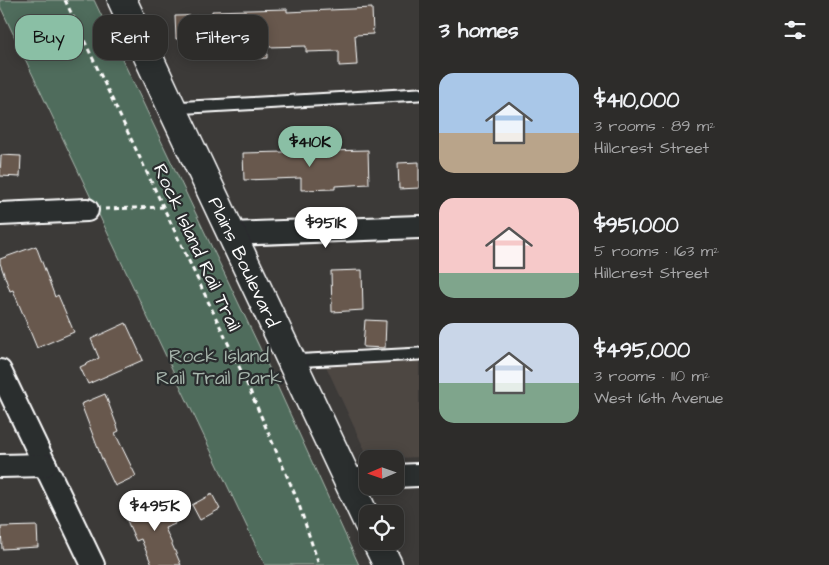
<!DOCTYPE html>
<meta charset="utf-8">
<style>
:root{--surface:#2d2c2a;--page:#393836;--text:#f1f3f6;--muted:#a7a7a8;--line:#484847;--accent:#8abfa5}
body{margin:0;font-family:"Architects Daughter",sans-serif;background:var(--page);color:var(--text);height:100vh;display:flex;flex-direction:column;font-size:19px;white-space:nowrap}
*{box-sizing:border-box;margin:0}
p{font-size:16px;color:var(--muted)}
.icon{flex:none;width:28px;height:28px;fill:none;stroke:currentColor;stroke-width:2;stroke-linecap:round;stroke-linejoin:round}
.map{position:relative;flex:1;overflow:hidden}
.side{display:flex;flex-direction:column;background:var(--surface);width:410px}
.side>*{flex:none}
.top-card{position:absolute;left:15px;top:15px;width:329px;height:45px;display:flex;gap:10px}
.needle{width:32px;rotate:268deg}
.controls{position:absolute;left:359px;top:450px;display:grid;gap:10px}
.controls a{display:grid;place-items:center;width:45px;height:45px;border-radius:10px;background:var(--surface);box-shadow:0 2px 12px #0003,0 0 0 1px var(--line);font-size:25px}
.price{position:absolute;translate:-50% -42px;padding:0 11px;border-radius:18px;background:#fff;color:#222;font-size:16px;line-height:32px;filter:drop-shadow(0 1px 2px #0008)}
.price::after{content:'';position:absolute;left:50%;top:30px;width:15px;height:11px;margin-left:-8px;background:inherit;clip-path:polygon(0 0,100% 0,50% 100%)}
.price.active{background:var(--accent);color:#111}
ul{padding:0;list-style:none}
li{display:flex;align-items:center;gap:15px;height:125px;padding:0 20px}
li span{display:grid;place-items:center;flex:none;width:140px;height:100px;border-radius:15px;color:#555}
li>.icon{margin-inline-start:auto}
span .icon{width:60px;height:60px;fill:#fffc;stroke-width:1}
li b{font-size:21px}
h2{display:flex;justify-content:space-between;align-items:center;height:60px;padding:0 20px;font-size:21px}
.pill{padding:0 18px;border-radius:15px;background:var(--surface);box-shadow:0 2px 12px #0003,0 0 0 1px var(--line);font-size:18px;line-height:45px}
.pill.active{background:var(--accent);color:#111}
main{display:flex;flex:1;min-height:0}
.map>svg:first-child{display:block}
</style>
<main>
<div class="map">
<svg width="419" height="565" viewBox="0 0 419 565">
<rect width="100%" height="100%" fill="#3c3a38"/>
<filter id="ink" filterUnits="userSpaceOnUse"><feTurbulence type="fractalNoise" baseFrequency=".02" numOctaves="2"/><feDisplacementMap in="SourceGraphic" scale="10" xChannelSelector="R" yChannelSelector="G"/><feConvolveMatrix kernelMatrix="1 2 1 2 8 2 1 2 1" color-interpolation-filters="sRGB"/></filter>
<g filter="url(#ink)">
<!-- built -->
<path fill="#4d4743" d="M419,361V457L374,459L367,455L326,366Z"/>
<!-- green -->
<path fill="#506c5b" stroke="#a8b6ad" d="M0,0H94L259,346L359,565H265L0,6Z"/>
<!-- building -->
<g fill="#67594e" stroke="#fff">
<path d="M372,8L373,34L355,35L357,65L339,66V51L306,52V46L267,47V58L213,60V38L176,39L175,16L212,15V11L287,9V12Z"/>
<path d="M368,150L369,184L335,186V189L301,190V178L244,180L243,153Z"/>
<path d="M1,155L21,156L20,177L0,176Z"/>
<path d="M419,162V188L399,189L398,163Z"/>
<path d="M36,246L55,297L58,295L74,332L37,348L13,290L10,291L0,263V259Z"/>
<path d="M362,270L363,310L332,312L331,271Z"/>
<path d="M365,320L386,321L385,348L363,347Z"/>
<path d="M126,323L143,360L88,384L80,367L99,358L91,339Z"/>
<path d="M105,394L119,431L115,433L136,476L115,486L102,459L81,404Z"/>
<path d="M212,494L220,509L200,520L192,505Z"/>
<path d="M164,498L175,524L165,528L181,565H152L141,539L136,541L125,516Z"/>
<path d="M37,526L38,547L2,549L1,527Z"/>
</g>
<g fill="none" stroke-linecap="round" stroke-linejoin="round">
<!-- lane casing -->
<g stroke="#fff" stroke-width="15">
<g id="lane">
<path d="M173,108L419,94"/>
<path d="M291,361L419,354"/>
</g>
</g>
<!-- street casing -->
<g stroke="#fff" stroke-width="26">
<g id="street">
<path d="M0,214L87,210"/>
<path d="M231,234L419,227"/>
<path d="M0,371L93,565"/>
<path d="M0,466L45,465"/>
<path d="M395,476L419,475"/>
<path d="M347,480L368,478"/>
</g>
</g>
<!-- secondary casing -->
<g stroke="#fff" stroke-width="31">
<g id="secondary">
<path id="s1" d="M122,0L172,108L368,523"/>
<path d="M376,541L388,565"/>
</g>
</g>
<!-- path -->
<g stroke="#fff" stroke-width="3" stroke-dasharray="5 4" stroke-linecap="butt">
<path d="M65,0L244,377L297,499L319,565"/>
<path d="M105,209L163,207"/>
</g>
<!-- lane -->
<use href="#lane" stroke="#2a2d2e" stroke-width="11"/>
<!-- street -->
<use href="#street" stroke="#2a2d2e" stroke-width="22"/>
<!-- secondary -->
<use href="#secondary" stroke="#2a2d2e" stroke-width="28"/>
</g>
</g>
<g text-anchor="middle" stroke-width="4.5" stroke-linejoin="round" paint-order="stroke">
<!-- street labels -->
<g font-size="19" fill="#fff" stroke="#2a2d2e">
<text transform="translate(198 247) rotate(65)" y="7">Rock Island Rail Trail</text>
<text dy="7" stroke="none"><textPath href="#s1" startOffset="289">Plains Boulevard</textPath></text>
</g>
<!-- park labels -->
<g font-size="19" fill="#a8b6ad" stroke="#2a2d2e">
<text x="219" y="362">Rock Island<tspan x="219" dy="22">Rail Trail Park</tspan></text>
</g>
</g>
</svg>
<div class="controls">
<a><svg class="needle" viewBox="-14 -14 28 28"><path d="M0-13l5 13h-10z" fill="#e53935"/><path d="M0 13l5-13h-10z" fill="#a7a7a8"/></svg></a>
<a><svg class="icon" aria-label="locate" viewBox="0 0 24 24"><circle cx="12" cy="12" r="6"/><path d="M12 2v4M12 18v4M2 12h4M18 12h4"/></svg></a>
</div>
<b class="price active" style="left:310px;top:168px">$410K</b>
<b class="price" style="left:326px;top:249px">$951K</b>
<b class="price" style="left:155px;top:532px">$495K</b>
<div class="top-card">
<a class="pill active">Buy</a>
<a class="pill">Rent</a>
<a class="pill">Filters</a>
</div>
</div>
<section class="side">
<h2>3 homes<svg class="icon" aria-label="filters" viewBox="0 0 24 24"><path d="M4 7h16M4 17h16"/><circle cx="9" cy="7" r="2"/><circle cx="15" cy="17" r="2"/></svg></h2>
<ul>
<li><span style="background:linear-gradient(#a9c7e8 60%,#b9a48a 0)"><svg class="icon" aria-label="home" viewBox="0 0 24 24"><path d="M3 11l9-7 9 7M6 9v11h12V9"/></svg></span><div><b>$410,000</b><p>3 rooms · 89 m²</p><p>Hillcrest Street</p></div></li>
<li><span style="background:linear-gradient(#f6c9c9 75%,#7fa58c 0)"><svg class="icon" aria-label="home" viewBox="0 0 24 24"><path d="M3 11l9-7 9 7M6 9v11h12V9"/></svg></span><div><b>$951,000</b><p>5 rooms · 163 m²</p><p>Hillcrest Street</p></div></li>
<li><span style="background:linear-gradient(#c9d6e8 60%,#7fa58c 0)"><svg class="icon" aria-label="home" viewBox="0 0 24 24"><path d="M3 11l9-7 9 7M6 9v11h12V9"/></svg></span><div><b>$495,000</b><p>3 rooms · 110 m²</p><p>West 16th Avenue</p></div></li>
</ul>
</section>
</main>
